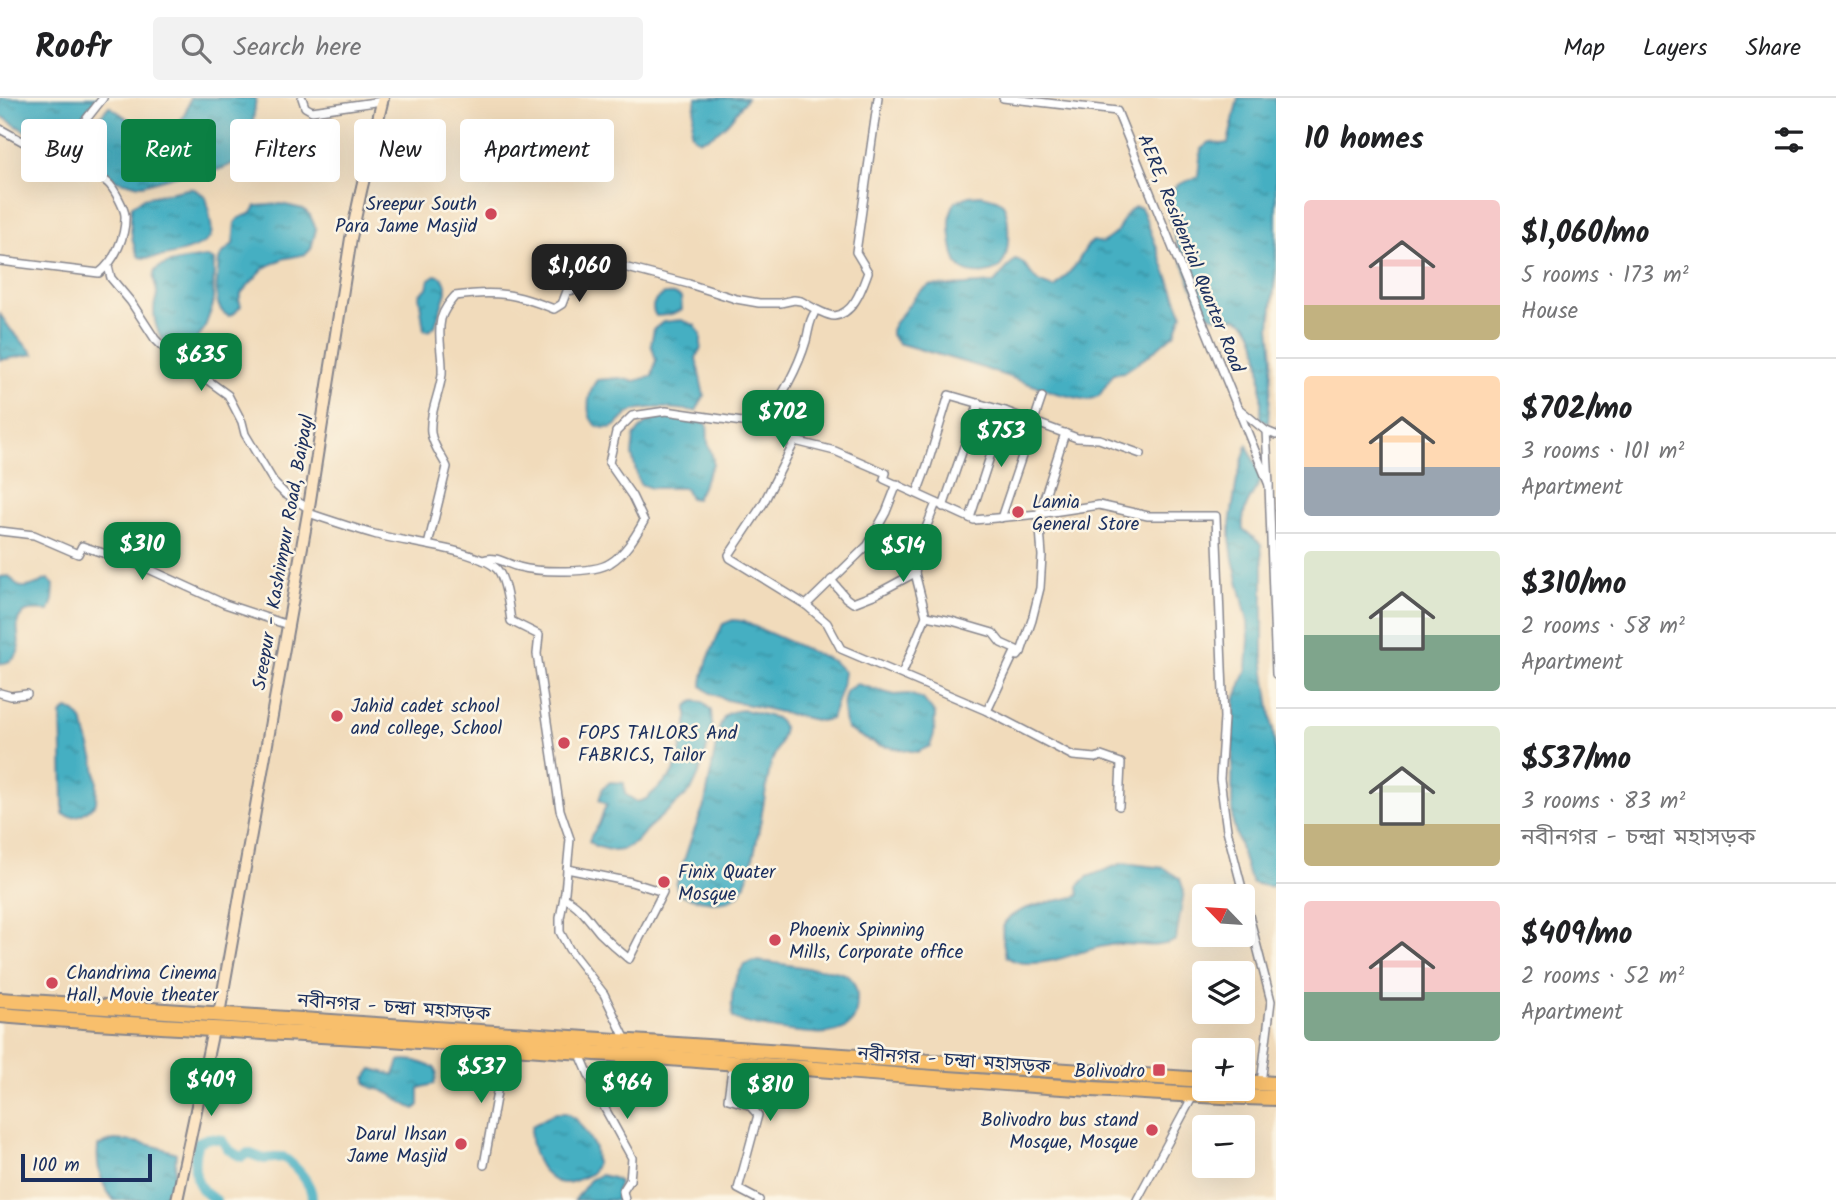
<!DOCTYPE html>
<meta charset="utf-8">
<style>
:root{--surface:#fff;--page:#f2f2f2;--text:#202124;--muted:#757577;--line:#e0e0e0;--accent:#0b8043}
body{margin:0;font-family:Kalam,"Noto Sans Bengali",sans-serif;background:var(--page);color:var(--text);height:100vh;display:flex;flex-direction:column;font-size:26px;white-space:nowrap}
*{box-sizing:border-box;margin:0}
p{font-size:23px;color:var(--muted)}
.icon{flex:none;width:38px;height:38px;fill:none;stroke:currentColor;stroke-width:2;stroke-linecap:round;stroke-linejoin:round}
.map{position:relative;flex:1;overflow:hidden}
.details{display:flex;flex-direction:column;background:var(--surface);width:560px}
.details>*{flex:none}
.guide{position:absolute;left:21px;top:21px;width:665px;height:63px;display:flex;gap:14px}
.needle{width:46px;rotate:295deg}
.controls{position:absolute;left:1192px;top:786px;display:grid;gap:14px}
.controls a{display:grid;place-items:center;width:63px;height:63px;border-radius:7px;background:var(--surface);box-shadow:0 7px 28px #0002;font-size:35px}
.scale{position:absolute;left:21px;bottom:18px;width:131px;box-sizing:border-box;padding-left:7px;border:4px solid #1b2f5e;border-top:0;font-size:19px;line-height:24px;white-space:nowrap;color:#1b2f5e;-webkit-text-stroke:5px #fcf5e5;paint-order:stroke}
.price{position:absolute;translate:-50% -60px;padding:0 16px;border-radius:14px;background:var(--accent);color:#fff;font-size:23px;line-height:46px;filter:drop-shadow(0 2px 4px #0008)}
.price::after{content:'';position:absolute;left:50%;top:42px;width:21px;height:16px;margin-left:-10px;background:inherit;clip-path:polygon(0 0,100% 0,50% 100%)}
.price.active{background:#222;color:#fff}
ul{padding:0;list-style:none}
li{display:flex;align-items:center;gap:21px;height:175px;padding:0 28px}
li+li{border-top:2px solid var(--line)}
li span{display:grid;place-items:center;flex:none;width:196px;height:140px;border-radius:7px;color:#555}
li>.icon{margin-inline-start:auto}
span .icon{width:84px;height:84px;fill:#fffc;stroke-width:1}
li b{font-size:30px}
h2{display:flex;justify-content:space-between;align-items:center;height:84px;padding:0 28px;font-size:30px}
.tag{padding:0 24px;border-radius:7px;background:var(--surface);box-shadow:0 7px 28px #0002;font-size:24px;line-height:63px}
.tag.active{background:var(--accent);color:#fff}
header{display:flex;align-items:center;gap:42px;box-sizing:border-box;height:98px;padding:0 35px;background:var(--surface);border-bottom:2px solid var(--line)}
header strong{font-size:33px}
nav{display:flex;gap:38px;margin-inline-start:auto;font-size:24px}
.search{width:490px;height:63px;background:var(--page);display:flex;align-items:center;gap:18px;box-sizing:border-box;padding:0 24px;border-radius:7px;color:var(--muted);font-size:26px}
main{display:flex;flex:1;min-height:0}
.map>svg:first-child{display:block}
</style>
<header>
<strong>Roofr</strong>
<div class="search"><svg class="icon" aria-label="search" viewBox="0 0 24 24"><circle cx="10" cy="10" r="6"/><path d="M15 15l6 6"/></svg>Search here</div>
<nav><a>Map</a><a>Layers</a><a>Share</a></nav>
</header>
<main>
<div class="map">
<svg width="1276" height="1102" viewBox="0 0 1276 1102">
<defs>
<pattern id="water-ripples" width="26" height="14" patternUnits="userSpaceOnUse" patternTransform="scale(1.75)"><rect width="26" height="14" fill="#44afc2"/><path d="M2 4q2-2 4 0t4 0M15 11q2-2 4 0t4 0" fill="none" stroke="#388fa1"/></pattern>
</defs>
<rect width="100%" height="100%" fill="#fcf5e5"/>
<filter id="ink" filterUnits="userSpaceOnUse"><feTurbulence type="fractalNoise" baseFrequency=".0143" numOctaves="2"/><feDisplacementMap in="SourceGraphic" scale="14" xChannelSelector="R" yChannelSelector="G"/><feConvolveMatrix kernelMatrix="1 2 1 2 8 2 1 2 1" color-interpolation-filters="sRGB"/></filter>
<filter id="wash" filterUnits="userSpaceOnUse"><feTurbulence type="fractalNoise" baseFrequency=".00686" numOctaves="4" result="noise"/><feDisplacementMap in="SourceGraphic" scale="28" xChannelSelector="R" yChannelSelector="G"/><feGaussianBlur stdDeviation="1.57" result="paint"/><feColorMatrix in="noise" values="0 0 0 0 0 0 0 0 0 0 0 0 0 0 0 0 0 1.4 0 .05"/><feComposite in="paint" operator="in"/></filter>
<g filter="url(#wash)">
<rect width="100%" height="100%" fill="#f1dbbb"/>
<!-- water -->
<g fill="url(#water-ripples)" stroke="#306f90" stroke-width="2">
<path d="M0,0H96L75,27L61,42L45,43L31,37L0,17Z"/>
<path d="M190,0H256C251,32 254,61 218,72C208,76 195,77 185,75L142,87L132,86L116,82L80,54L81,45L88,32L109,8C128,20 150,43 174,28C183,23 188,10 190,0Z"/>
<path d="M696,0H747C733,18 723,36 700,42L694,39L691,34Z"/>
<path d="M1238,0H1276V170L1270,228L1273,260L1268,325L1261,321C1261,297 1265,231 1239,221C1228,216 1213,224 1203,212C1199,207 1197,199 1194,193C1182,165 1173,135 1165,106C1177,80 1177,90 1198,78L1201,51L1210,44L1221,46L1228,45Z"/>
<path d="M192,90C207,98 207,98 209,115C210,121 213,131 211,137C206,152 152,163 139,159C131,145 129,124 132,108L143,100Z"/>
<path d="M981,97C988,99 995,99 1001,104C1011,114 1010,155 1002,166C995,177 973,178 962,171C957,167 954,158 953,152C950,135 947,120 955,104L969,98Z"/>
<path d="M281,106L303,111L310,117L316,131L311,151L306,156L282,161L264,170L242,194L239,201L241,208L235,215L229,218C210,211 218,179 219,162L222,156L233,146L235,125L239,120L252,115L256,108Z"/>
<path d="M1135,109L1141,110L1144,116L1182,216L1175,235L1148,258L1124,274L1114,275L1099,298L1088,302L1059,296L974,267L898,245L891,237V232L894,226L919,194L930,187L950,188L994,185L1015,161C1027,164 1028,175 1037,182C1042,187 1049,188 1055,190L1075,168L1088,147L1093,143L1102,145C1108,141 1113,138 1117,133C1123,124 1125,114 1135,109Z"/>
<path d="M207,159L214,163L213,207L204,231L190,250L174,255C160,243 154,229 154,211C154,205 157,200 157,195C157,188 151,180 155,173C162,163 195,161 207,159Z"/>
<path d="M435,177L442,179L446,186V194L435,228L430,232L426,233L424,232L419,197L427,190L429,181Z"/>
<path d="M665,196H674L681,199L682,212L669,217L656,218C649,207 655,201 665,196Z"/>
<path d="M0,216L11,232L34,256L0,262Z"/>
<path d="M681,222L695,227L701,237V250L696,260L704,298L696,313C678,311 645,306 630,315C621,320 618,330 607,330C582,330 586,295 597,282L619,280L635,283L652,278L656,262L651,246L654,231L663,224Z"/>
<path d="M665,317L694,321L707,326C708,332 707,338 708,344C709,352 714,358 713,366L696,401L690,400L686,391L683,390H651L640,386L638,381L632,357L634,338L646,325Z"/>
<path d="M1247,347L1262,381C1252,397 1241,411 1243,431L1261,446L1263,468V559L1276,656V787L1270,789L1252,785L1248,776L1233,725L1232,707L1233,625L1236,600L1247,570L1249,541L1248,524L1233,461L1230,440V426L1237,381Z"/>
<path d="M9,478C10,479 17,487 18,488C27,492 40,484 48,481L54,487L53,502L49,513C42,513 33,511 26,514C3,524 38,560 0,566V479Z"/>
<path d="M733,522L742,523L833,563L844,574L842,588L831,621L820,623L727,602L710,595L702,588C702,571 716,542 723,526Z"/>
<path d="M857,586L887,595L895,597L909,596L923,601L935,616L934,636L930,648L917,654L877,647L847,631C842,618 842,606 846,593Z"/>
<path d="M694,603L703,604L711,613L712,627L709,644L699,676L691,693L647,731L636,744L622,752L614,753L595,748L589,743C591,735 594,734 598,728C602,721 602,713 607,707L599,702L603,690L610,684L624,685L625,696L637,704L646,701L670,679L677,667L687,626V608Z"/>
<path d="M67,611L75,614L82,622L94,662L97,683L96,705C86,714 77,723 63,716C63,683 62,650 61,617Z"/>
<path d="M745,612L776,620L784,630C782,644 775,654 771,666C764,692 755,783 737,798C722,809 693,802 678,795L676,787L691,741L705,705L719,631C724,615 729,613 745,612Z"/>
<path d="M1123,765L1164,770L1180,781L1184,793L1176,842C1159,852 1136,845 1117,846C1085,849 1057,867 1026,865C1018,865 1012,863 1006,858C1004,849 1001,838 1003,830C1008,807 1061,803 1079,798L1078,788L1087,779Z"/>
<path d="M754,863C772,864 789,867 807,870C819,871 833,871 844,876C853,880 856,889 857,898C857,906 857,918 852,924C847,931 836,934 828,935C809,937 749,929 733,920C730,901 732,883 744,867Z"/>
<path d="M405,962L416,963L435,970L437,976L434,986L419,990V1007L415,1011C403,1007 396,998 384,993C380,991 371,991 368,987C363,981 368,976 372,971L394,977L399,963Z"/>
<path d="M555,1015H566L576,1021L588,1038L595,1050L596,1067L592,1075C584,1079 574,1085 565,1085C542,1086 526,1046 532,1028Z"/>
<path d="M114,1042C137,1043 155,1047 176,1055C175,1072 176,1088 166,1102H114C101,1088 96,1068 98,1048Z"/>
<path d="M600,1077L613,1080L619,1084L616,1097L618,1102H575L590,1082Z"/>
</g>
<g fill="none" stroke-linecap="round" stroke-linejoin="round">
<!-- canal -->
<path stroke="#44afc2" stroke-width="10" d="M216,1102C213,1100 209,1098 206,1095C192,1083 193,1060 198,1044L209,1040L222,1042C226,1051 233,1055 242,1059L248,1055L264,1061L283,1059C296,1068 313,1086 312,1102"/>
</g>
</g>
<g filter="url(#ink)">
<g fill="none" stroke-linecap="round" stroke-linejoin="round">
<!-- street casing -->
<g stroke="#86858c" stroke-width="10">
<g id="street">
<path d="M302,0L305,9L312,13L382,3"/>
<path d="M1003,0L1117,13L1269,387L1266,333"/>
<path d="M0,31L49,58L67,55"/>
<path d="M0,163L99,175C115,163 126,138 125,117C124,109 115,93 110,87C98,73 76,77 67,55L84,24L103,0"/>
<path d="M108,168L111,180L131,204L155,241L165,251L228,297L242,324L245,336L275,386L285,396L308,410"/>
<path d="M1238,310L1266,333L1276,337"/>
<path d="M763,327C780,300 797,274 806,243C809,233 809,220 817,212C822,214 829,218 834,218C854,216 862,190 868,174L856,154L878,0"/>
<path d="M795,343L763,406L729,457L730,460L806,507L827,525L841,551L987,613L1073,658L1096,660L1101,658L1121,665L1119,708"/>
<path d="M1269,387L1276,576"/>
<path d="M917,395L927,368L949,297L1005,313L1077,340L1099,341L1141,356"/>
<path d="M943,409L979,305"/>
<path d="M308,415C330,422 352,430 374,436C402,444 479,452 497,471C506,481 509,510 511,523L539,537L537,556L560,712L570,741L565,794L560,820V834L569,851L604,896L626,942"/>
<path d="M970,420L1005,313"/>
<path d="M1001,420L1042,299"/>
<path d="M0,433L34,437L78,456L82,448L142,468L225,506L288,527"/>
<path d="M428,447L447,369C442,358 433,348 431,335C429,315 440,295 442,276C443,258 437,239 441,221C444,211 449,205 455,198C497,192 516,196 554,211L562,206L567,193C589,190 593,185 606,167H616L689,186L736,201L759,205H780L794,202L801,203L817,212"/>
<path d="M483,462C496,457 506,466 519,469C537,474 594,476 610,465C625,456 635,439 644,423L632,398L609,365L616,334L632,318L666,313L763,327L795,343L835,353L886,375L884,381L974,422L1039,416L1099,407L1148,418H1216L1224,620L1220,681L1227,732L1271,903L1261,985"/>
<path d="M831,482L846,500L853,505L876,496L915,475"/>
<path d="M806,507L868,447L886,414L897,386"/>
<path d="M926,518L952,523L993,535L1001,545L1021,554"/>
<path d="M902,576L926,518L915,475L920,445L936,405"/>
<path d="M0,595L11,598L27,596"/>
<path d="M987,613L1014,556L1018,558L1021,554L1032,522L1040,490L1042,458L1039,416L1065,335"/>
<path d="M564,800C580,807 589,822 600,835C609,844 619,853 629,861L663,794L631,784L567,771"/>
<path d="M579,954L598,998L632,1060L630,1082L623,1093L625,1102"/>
<path d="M733,964L728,1001L749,1007L758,1017L738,1091L759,1102"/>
<path d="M484,1067L497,994L496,948"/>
<path d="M1137,1102L1194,996"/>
</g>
</g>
<!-- secondary casing -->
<g stroke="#86858c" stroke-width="14">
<g id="secondary">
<path d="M219,916L308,415L351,140L361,93L383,0"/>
<path d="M177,1102L213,932"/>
</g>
</g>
<!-- highway casing -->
<g stroke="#86858c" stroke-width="18">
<g id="highway">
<path d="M0,902L1204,982"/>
<path d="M0,917C113,926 227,932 340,938C445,944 549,952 654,959C861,973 1068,993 1276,1000"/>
<path d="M1242,984L1276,986"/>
</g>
</g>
<!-- street -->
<use href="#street" stroke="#fff" stroke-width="7"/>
<!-- secondary -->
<use href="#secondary" stroke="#fce5c4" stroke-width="10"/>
<!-- highway -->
<use href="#highway" stroke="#f8bf6c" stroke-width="14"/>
</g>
</g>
<!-- markers -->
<g fill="#d1495b" stroke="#fcf5e5" stroke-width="2.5">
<circle cx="491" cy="116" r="7"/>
<circle cx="1018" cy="414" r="7"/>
<circle cx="337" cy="618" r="7"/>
<circle cx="564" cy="645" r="7"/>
<circle cx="664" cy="784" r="7"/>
<circle cx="775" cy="842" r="7"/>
<circle cx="52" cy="885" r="7"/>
<rect x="1152" y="965" width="14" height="14" rx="3.5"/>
<circle cx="1152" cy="1032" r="7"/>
<circle cx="461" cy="1046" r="7"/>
</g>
<g text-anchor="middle" stroke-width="5" stroke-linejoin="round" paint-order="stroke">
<!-- poi labels -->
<g font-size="19" fill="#1b2f5e" stroke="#fcf5e5" text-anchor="start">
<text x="477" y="112" text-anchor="end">Sreepur South<tspan x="477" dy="22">Para Jame Masjid</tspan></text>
<text x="1032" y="410">Lamia<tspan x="1032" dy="22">General Store</tspan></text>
<text x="351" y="614">Jahid cadet school<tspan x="351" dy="22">and college, School</tspan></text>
<text x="578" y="641">FOPS TAILORS And<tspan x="578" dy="22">FABRICS, Tailor</tspan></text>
<text x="678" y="780">Finix Quater<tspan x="678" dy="22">Mosque</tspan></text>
<text x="789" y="838">Phoenix Spinning<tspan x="789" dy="22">Mills, Corporate office</tspan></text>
<text x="66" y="881">Chandrima Cinema<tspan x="66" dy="22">Hall, Movie theater</tspan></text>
<text x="1145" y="979" text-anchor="end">Bolivodro</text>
<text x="1138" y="1028" text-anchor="end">Bolivodro bus stand<tspan x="1138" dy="22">Mosque, Mosque</tspan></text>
<text x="447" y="1042" text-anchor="end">Darul Ihsan<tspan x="447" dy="22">Jame Masjid</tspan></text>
</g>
<!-- street labels -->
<g font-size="19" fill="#1b2f5e" stroke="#fcf5e5">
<text transform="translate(1192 155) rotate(68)" y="7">AERE, Residential Quarter Road</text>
<text transform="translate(282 454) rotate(-80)" y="7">Sreepur - Kashimpur Road, Baipayl</text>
<text transform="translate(394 908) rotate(4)" y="7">নবীনগর - চন্দ্রা মহাসড়ক</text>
<text transform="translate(954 961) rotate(4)" y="7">নবীনগর - চন্দ্রা মহাসড়ক</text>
</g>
</g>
</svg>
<div class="controls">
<a><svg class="needle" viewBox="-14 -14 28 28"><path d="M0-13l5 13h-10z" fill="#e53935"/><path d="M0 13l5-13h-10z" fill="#757577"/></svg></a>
<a><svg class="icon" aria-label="layers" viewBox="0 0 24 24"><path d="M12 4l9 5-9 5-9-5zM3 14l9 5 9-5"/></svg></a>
<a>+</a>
<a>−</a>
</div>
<div class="scale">100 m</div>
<b class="price active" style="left:579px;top:206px">$1,060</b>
<b class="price" style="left:201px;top:295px">$635</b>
<b class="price" style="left:783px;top:352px">$702</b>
<b class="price" style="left:1001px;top:371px">$753</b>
<b class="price" style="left:142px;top:484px">$310</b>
<b class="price" style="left:903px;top:486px">$514</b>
<b class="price" style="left:481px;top:1007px">$537</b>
<b class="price" style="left:211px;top:1020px">$409</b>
<b class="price" style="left:627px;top:1023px">$964</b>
<b class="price" style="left:770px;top:1025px">$810</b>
<div class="guide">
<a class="tag">Buy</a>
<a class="tag active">Rent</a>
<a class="tag">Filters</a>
<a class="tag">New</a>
<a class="tag">Apartment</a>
</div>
</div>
<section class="details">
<h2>10 homes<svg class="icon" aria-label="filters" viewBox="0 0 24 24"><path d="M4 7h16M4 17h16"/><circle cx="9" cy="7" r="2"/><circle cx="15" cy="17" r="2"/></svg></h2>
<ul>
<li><span style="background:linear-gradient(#f6c9c9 75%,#c2b280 0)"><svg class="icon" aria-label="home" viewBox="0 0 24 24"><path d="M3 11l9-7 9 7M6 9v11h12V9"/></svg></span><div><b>$1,060/mo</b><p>5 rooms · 173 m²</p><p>House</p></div></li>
<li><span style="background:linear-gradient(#ffd9b3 65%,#9aa5b1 0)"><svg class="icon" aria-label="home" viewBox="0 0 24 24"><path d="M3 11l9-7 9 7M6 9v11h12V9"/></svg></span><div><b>$702/mo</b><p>3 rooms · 101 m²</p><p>Apartment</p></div></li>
<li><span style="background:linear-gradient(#dfe7d0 60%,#7fa58c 0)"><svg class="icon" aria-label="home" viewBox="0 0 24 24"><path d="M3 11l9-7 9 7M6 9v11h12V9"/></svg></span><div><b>$310/mo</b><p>2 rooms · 58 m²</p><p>Apartment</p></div></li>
<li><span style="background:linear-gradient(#dfe7d0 70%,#c2b280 0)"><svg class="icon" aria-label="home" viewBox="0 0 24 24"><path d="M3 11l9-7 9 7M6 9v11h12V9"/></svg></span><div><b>$537/mo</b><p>3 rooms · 83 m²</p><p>নবীনগর - চন্দ্রা মহাসড়ক</p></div></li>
<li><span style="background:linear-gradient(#f6c9c9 65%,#7fa58c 0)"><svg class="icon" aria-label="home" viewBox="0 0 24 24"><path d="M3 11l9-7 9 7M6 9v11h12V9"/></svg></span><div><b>$409/mo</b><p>2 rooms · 52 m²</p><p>Apartment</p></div></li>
</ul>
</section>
</main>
